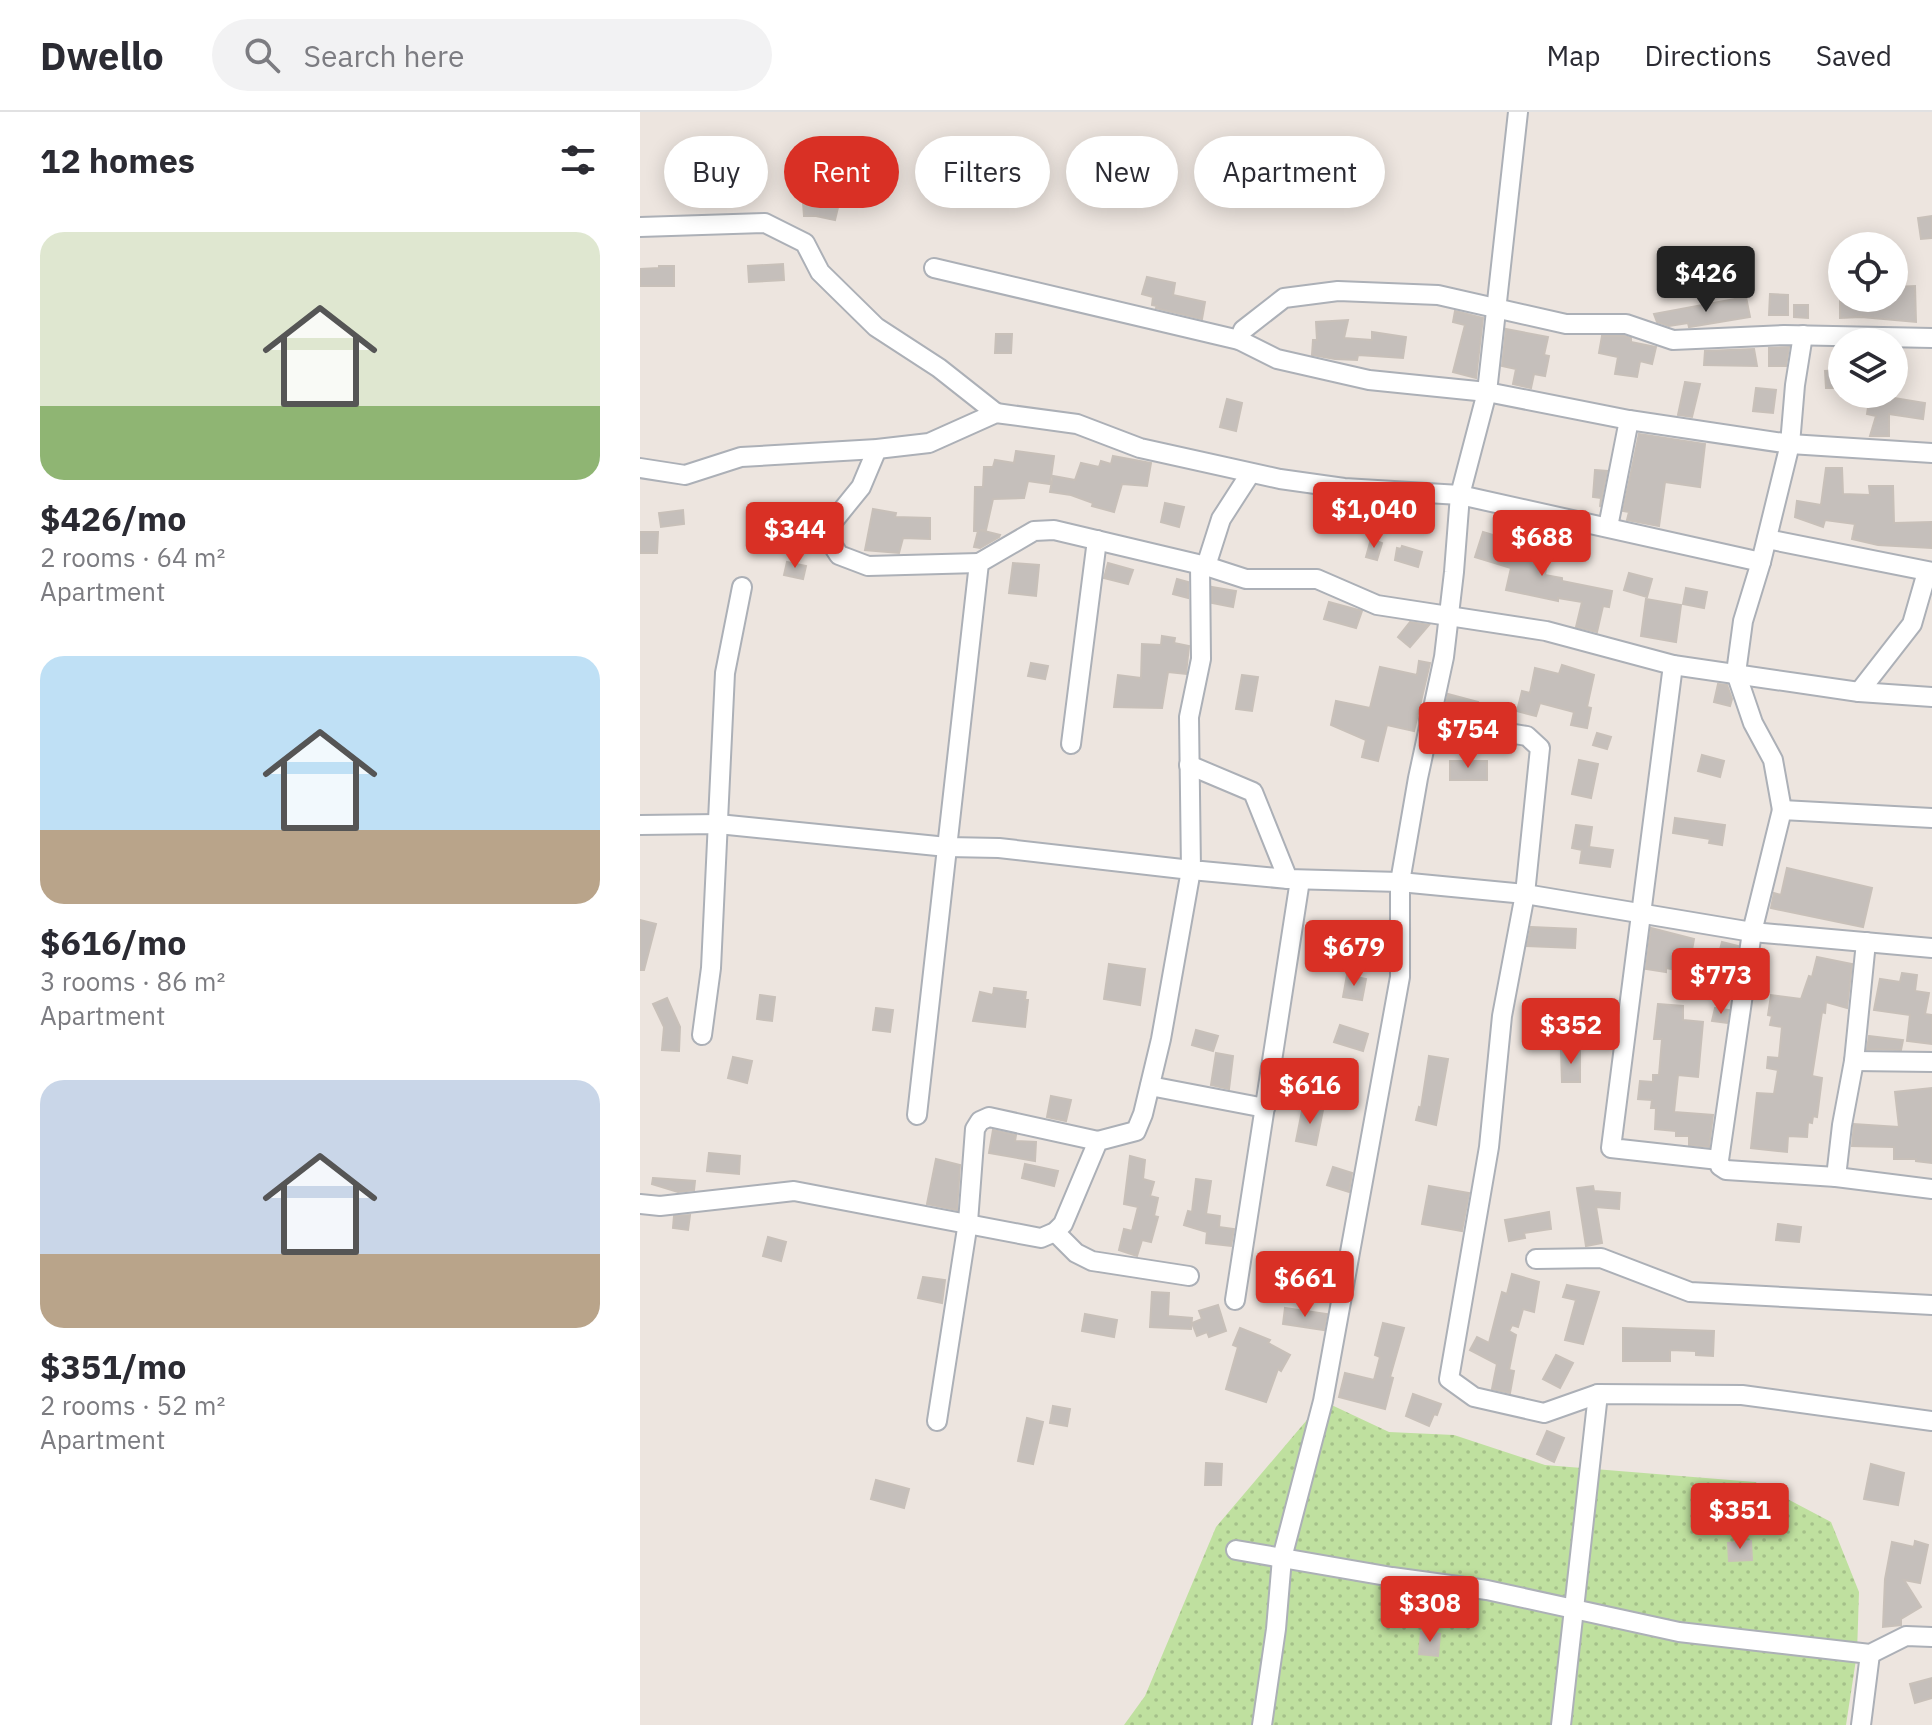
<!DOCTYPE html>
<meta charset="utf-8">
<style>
:root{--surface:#fff;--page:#f2f2f3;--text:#2b2b33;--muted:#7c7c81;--line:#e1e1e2;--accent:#d93025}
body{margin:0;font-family:"IBM Plex Sans",sans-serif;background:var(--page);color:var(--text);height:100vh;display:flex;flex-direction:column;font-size:30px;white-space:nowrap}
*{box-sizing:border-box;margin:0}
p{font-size:26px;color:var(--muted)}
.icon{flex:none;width:44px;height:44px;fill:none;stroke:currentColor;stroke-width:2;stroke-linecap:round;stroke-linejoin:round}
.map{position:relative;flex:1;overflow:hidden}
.drawer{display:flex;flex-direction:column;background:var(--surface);width:640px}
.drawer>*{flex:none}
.banner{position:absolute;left:24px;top:24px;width:760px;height:72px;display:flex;gap:16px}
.controls{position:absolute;left:1188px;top:120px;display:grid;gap:16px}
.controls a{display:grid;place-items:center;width:80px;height:80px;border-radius:50%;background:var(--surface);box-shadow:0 4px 20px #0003;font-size:40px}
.price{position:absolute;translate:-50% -68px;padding:0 18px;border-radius:8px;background:var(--accent);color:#fff;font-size:26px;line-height:52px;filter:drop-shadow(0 2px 4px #0008)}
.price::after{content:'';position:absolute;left:50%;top:48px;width:24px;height:18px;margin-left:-12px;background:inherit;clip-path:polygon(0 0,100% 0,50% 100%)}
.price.selected{background:#222;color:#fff}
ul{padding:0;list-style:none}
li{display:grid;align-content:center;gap:16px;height:424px;padding:0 40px}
li span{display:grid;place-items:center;height:248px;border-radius:24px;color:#555}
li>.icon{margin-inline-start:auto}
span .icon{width:144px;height:144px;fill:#fffc;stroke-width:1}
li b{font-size:34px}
h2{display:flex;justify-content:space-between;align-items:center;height:96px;padding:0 40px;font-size:34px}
.pill{padding:0 28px;border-radius:36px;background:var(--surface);box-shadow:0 4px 20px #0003;font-size:28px;line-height:72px}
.pill.selected{background:var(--accent);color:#fff}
header{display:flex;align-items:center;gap:48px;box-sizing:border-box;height:112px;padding:0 40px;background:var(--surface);border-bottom:2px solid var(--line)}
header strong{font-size:38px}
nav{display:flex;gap:44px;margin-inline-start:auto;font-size:28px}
.search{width:560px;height:72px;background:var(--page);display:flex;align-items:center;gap:20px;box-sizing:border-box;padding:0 28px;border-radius:44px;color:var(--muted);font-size:30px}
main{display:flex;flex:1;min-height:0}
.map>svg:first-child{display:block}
</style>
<header>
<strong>Dwello</strong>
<div class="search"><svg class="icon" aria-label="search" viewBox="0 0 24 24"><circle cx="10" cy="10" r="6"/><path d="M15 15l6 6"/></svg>Search here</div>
<nav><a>Map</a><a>Directions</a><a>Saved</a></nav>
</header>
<main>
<section class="drawer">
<h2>12 homes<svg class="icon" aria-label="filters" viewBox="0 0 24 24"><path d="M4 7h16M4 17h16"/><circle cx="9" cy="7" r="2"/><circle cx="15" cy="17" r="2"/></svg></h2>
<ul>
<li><span style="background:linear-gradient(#dfe7d0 70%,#8fb573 0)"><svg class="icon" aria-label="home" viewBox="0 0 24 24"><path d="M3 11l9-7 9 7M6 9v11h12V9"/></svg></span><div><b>$426/mo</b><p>2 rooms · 64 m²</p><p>Apartment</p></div></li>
<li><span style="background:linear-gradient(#bfe0f5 70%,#b9a48a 0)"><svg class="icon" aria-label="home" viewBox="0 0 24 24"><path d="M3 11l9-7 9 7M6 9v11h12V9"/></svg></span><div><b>$616/mo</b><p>3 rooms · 86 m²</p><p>Apartment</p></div></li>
<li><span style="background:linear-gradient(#c9d6e8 70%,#b9a48a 0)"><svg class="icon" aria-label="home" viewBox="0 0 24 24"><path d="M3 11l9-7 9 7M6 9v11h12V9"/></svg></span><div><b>$351/mo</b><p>2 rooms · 52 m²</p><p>Apartment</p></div></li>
</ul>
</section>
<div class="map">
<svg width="1292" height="1613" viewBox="0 0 1292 1613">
<defs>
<pattern id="green-dots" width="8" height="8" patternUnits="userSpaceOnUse" patternTransform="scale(2)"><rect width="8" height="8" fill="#bfe09f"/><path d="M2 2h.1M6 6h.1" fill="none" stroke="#a4c089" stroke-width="1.8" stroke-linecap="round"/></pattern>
</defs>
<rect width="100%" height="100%" fill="#ede5df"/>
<!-- green -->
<path fill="url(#green-dots)" d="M683,1289L749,1320L814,1323L905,1353L1115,1370L1191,1410L1219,1480L1217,1541L1206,1613H484L505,1584L576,1415Z"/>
<!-- building -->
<g fill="#c5bfbb" stroke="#c8c0b9" stroke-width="2">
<path d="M176,76V83L200,87L195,108L176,104H164L162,77Z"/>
<path d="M1292,104V126L1281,127L1278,106Z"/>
<path d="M143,152L144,168L109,170L108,154Z"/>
<path d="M19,154H34V174H0V157L19,156Z"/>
<path d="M507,165L535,171L533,183L565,190L562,207L516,196L517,194L512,193L513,185L502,182Z"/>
<path d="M1275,174L1276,210L1221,205L1200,206V186H1254V175Z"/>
<path d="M1130,182L1148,183V203H1129Z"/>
<path d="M1106,185L1110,205L1049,215L1048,211L1029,214L1017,210L1014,202Z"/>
<path d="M1154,193H1168V206L1154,205Z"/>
<path d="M815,199L843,206L836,266L813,260L825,213L813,210Z"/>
<path d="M708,208L704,226L732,228V220L766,225L763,246L718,243L717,248L695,247L672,243L673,228H677L676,210Z"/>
<path d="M866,217L908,225L904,243L909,244L905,264L894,262L891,276L873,272L876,257L862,254Z"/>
<path d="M356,222H372L371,241H355Z"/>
<path d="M962,224H984L991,226V230L1016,235L1012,252L1000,249L997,265L975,262L978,245L959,241Z"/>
<path d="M1149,235L1146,254H1129V236Z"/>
<path d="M1114,237L1117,254L1064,253L1065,239Z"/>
<path d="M1202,258V276H1186L1185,259Z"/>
<path d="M1045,270L1060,272L1052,305L1038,303Z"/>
<path d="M1116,276L1136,278L1133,301L1113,299Z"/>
<path d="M1230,282H1248V285L1285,291L1283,307L1249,302V324H1230L1236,304L1227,302Z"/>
<path d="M587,287L602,291L596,319L580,315Z"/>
<path d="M999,322L1065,332L1060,375L1025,370L1019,414L987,408L989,400L983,399Z"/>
<path d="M376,339L414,344L410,372L388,369L384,386L353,387L346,418H340L360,423L359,425L340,436L334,435L338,419H334L335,375H343L344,355H353L355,348L374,351Z"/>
<path d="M473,344L511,351L507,374L482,372L474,400L452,394L453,391L431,383L410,380L413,364L435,368L441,351L459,355L461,349L471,352Z"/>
<path d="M1186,356H1202L1203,382L1230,383L1229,374H1253L1254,411L1292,410V436L1238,433L1212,427L1215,412L1185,408L1183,415L1155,405L1157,389L1181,393Z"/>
<path d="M955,358L967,359L960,395L961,386L953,385Z"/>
<path d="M525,391L544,395L539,415L521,410Z"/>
<path d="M112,396L154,401L152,420L125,417L126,430H111Z"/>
<path d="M233,397L256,401L255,405L290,406V427L263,426L259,441L225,438Z"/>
<path d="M43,398L44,412L21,415L19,401Z"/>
<path d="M0,420H18L17,441H0Z"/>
<path d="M843,420L879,431L880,424L894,426L892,442L908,444L905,463L922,466V469L972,479L969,495L963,494L957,520L936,515L942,490L918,486V489L866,478L871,456L835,445Z"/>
<path d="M731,427L742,431L737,448L726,445Z"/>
<path d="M762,434L782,440L778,455L755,448L757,436L761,437Z"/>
<path d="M147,450L166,454L163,467L144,463Z"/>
<path d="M373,451L399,453L396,484L369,481Z"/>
<path d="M468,451L493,458L488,472L464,466Z"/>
<path d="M989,461L1012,467L1007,485L984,478Z"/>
<path d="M537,467L548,470V486L533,482Z"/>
<path d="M572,475L596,479L593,495L572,491Z"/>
<path d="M1046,476L1067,480L1064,496L1043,492Z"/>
<path d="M1006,487L1041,493L1036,530L1001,524Z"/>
<path d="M689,490L722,499L716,516L684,507Z"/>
<path d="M770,510L789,513L770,535L758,525Z"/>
<path d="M522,524L535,526L534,531L549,534L546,562L528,560L522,596L474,595L478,563L501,566L502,532L521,533Z"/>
<path d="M779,549L790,551L774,619L747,613L738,649L722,645L726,628L691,613L696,589L730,596L740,555L777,563Z"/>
<path d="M391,551L408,554L405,567L388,564Z"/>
<path d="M922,553L954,563L947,595L951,596L947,616L931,613L934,600L900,591L896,604L877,599L882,579L890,581L895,556L919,562Z"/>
<path d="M602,563L618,565L612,599L596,597Z"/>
<path d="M1078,572L1087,573L1092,587L1090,594L1074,590Z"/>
<path d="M808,582L838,590L837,595L849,599L847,605L805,598Z"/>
<path d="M957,621L971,625L967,637L953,633Z"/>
<path d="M1062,643L1084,649L1080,665L1058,659Z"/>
<path d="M939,648L958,652L951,686L932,682Z"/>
<rect x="810" y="649" width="37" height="19"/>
<path d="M1035,706L1085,713L1082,733L1069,731L1070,727L1033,721Z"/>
<path d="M936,713L952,715L949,735L973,738L970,755L940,751L942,738L932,736Z"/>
<path d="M1147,756L1232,776L1223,815L1131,796L1134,781L1141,783Z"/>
<path d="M0,808L16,812L4,858H0Z"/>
<path d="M891,815L936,817L935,836L887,834Z"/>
<path d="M1011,816L1054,827L1048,860L1026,856V860L1006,857Z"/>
<path d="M1082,830L1098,834L1093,866L1074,860Z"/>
<path d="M1177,845L1212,852L1207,896L1186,890L1185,901L1182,900L1172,964L1182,966L1177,1005L1173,1004L1172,1011L1168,1010L1167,1025L1148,1024L1147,1040L1111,1036L1117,981L1134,982L1138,958L1127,956L1128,945L1139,946L1142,915L1130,913L1132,904L1128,903L1131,883L1161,887L1169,864L1172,865Z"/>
<path d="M469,852L505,857L500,893L464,887Z"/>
<path d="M1262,861L1277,863L1275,879L1289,881L1285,902L1292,903V932L1267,929L1270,903L1234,898L1240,867L1260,870Z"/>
<path d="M707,863L726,867L722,888L703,885Z"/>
<path d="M354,876L386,880L385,888H388L385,915L333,909L340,880L353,883Z"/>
<path d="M120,883L135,885L132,909L117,907Z"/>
<path d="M27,886L40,915L39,939L22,938L24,915L13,892Z"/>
<path d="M1018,892L1043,894V908L1063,910L1058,965L1038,963L1034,1000L1073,1003L1069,1035L1049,1033V1024H1036V1019L1015,1017L1016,996H1011L1012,988L998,987L1000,969L1013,970V963H1019L1022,927H1014Z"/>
<path d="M236,896L253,898L250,920L233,918Z"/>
<path d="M1075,896L1089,898L1087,911L1072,909Z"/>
<path d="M700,913L728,922L723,939L694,930Z"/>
<path d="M556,918L578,924L573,939L552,933Z"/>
<path d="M1229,924L1263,928L1261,938L1227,937Z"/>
<path d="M921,939H940V970H922Z"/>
<path d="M576,941L593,944L589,977L571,973Z"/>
<path d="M789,944L808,947L796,1013L776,1008L779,995L781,996Z"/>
<path d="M93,945L112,949L107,971L88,966Z"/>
<path d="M1292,976V1051L1276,1049V1047H1254V1035L1212,1034L1214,1012L1259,1015L1255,980Z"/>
<path d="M411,984L431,988L426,1009L407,1005Z"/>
<path d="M663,994L683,998L676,1033L656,1029Z"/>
<path d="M353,1018L376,1023L375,1029L396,1030L395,1049L349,1041Z"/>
<path d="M69,1041L100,1044L99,1062L67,1059Z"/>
<path d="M490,1044L505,1048L503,1067L514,1070L510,1084L518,1086L514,1104L518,1105L511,1130L502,1128L497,1144L479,1138L484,1117L492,1119L498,1095L484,1092Z"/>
<path d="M296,1047L320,1053L317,1098L287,1092Z"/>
<path d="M385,1052L418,1059L414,1074L382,1066Z"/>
<path d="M693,1055L712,1061L709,1080L687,1073Z"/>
<path d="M13,1066L55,1069L54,1078L38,1080L12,1072Z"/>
<path d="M556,1067L571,1069L566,1102L580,1104L579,1115L594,1117L591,1134L566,1131L567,1120L544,1113L548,1099L552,1100Z"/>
<path d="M789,1074L829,1081L822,1119L782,1112Z"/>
<path d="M953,1074L954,1079L980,1081L979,1097L956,1095L962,1131L946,1134L937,1076Z"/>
<path d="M909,1100L911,1117L884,1121L885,1126L869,1129L865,1108Z"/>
<path d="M50,1103L48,1118L33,1116L34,1104Z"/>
<path d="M1138,1112L1161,1115L1159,1130L1136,1128Z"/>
<path d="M128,1125L146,1130L141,1149L123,1144Z"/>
<path d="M872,1162L899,1170L894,1200L883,1197L878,1215L872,1213L869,1219L876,1223L869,1258L874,1259L870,1281L852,1277L857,1252L830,1238L837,1225L849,1231L862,1180L867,1182Z"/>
<path d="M283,1165L305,1168L302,1191L278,1186Z"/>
<path d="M927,1173L959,1180L943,1232L925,1228L936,1188L923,1185Z"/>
<path d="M512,1180L529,1181L528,1204L552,1206L551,1217L510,1215Z"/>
<path d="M578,1193L586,1219L569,1225L567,1220L557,1224L552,1211L562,1207L559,1199Z"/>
<path d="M645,1196L687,1202L684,1218L643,1212Z"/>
<path d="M445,1202L477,1208L474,1225L442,1219Z"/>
<path d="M743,1211L764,1216L750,1265L753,1266L745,1297L699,1285L705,1261L734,1268L740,1245L735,1243Z"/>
<path d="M600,1216L630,1228L628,1231L650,1243L641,1259L638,1257L626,1290L586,1277L598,1235L593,1233Z"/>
<path d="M983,1216L1074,1219L1073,1244L1056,1243V1239L1030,1238V1249H983Z"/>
<path d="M916,1243L933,1251L920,1276L903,1267Z"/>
<path d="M773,1282L801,1292L797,1303L794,1302L789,1314L766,1304Z"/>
<path d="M413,1294L430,1297L427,1314L410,1311Z"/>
<path d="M387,1306L403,1310L393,1352L378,1349Z"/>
<path d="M907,1319L924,1326L914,1350L897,1342Z"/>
<path d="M566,1351L582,1352L581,1373H565Z"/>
<path d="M1231,1352L1264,1361L1258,1393L1224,1387Z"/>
<path d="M236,1368L269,1377L264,1396L231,1387Z"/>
<path d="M1111,1429L1112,1448L1089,1449L1088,1431Z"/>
<path d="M1275,1429L1288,1433L1280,1471L1264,1468L1281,1495L1261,1507V1513L1243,1515L1245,1467L1252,1430L1274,1435Z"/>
<path d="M781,1520L800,1522L798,1544L779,1542Z"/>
<path d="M1292,1566V1586L1275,1591L1270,1572Z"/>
</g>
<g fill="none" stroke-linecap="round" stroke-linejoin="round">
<!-- minor casing -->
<g stroke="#acb0b7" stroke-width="22">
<g id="minor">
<path d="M0,115L125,111L165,131L180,160L236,215L299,256L356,301"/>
<path d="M294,156L599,228L637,247L729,268L847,280L989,308L1150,332L1292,341"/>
<path d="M599,228L603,218L644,186L698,179L798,183L926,212H986L1033,228L1144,223L1292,226"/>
<path d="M237,337L221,375L191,412L188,426L199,443L228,454L339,451"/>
<path d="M0,356L45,363L101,345L237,337L289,331L356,301L437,312L500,336L640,367L704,376L820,383L1121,450"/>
<path d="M968,415L989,308"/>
<path d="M1127,427L1292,460"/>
<path d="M560,453L561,547L549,605L551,758L648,767"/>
<path d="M566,454L581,407L610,362"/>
<path d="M1033,553L971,1036L1079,1048"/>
<path d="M1219,580L1272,512L1287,460"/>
<path d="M789,608L887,624L900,636L885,782L862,904L849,1035L809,1267L834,1285L904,1301L958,1282"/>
<path d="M431,632L457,428"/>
<path d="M549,653L613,680L648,767L760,770L885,782L1112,820L1292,836"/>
<path d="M1142,698L1133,648L1113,611L1096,561L1103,509L1121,450L1150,332L1155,273L1163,223"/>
<path d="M1292,706L1142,698L1112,820L1079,1048L1080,1054L1086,1058L1196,1065L1292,1077"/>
<path d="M0,713L78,712L307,735L359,736L551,758L521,927L503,1002L496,1019L458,1029L423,1112L415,1120L401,1126L154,1079L20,1094L0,1092"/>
<path d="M62,923L71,856L85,561L102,475"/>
<path d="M1214,949L1292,950"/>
<path d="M510,974L625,996"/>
<path d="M277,1003L339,451L394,419L414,418L566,454L606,467H677L737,493L906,519L1033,553L1219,580L1292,585"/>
<path d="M1196,1065L1202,1013L1214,949L1226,830"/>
<path d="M415,1120L436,1141L452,1149L549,1164"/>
<path d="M896,1147L961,1146L1050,1180L1292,1193"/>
<path d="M595,1188L660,768"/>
<path d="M297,1309L328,1110L335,1017L340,1009L349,1005L458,1029"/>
<path d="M596,1438L752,1465L847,1478L1039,1520L1230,1542L1266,1524L1292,1525"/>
<path d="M622,1613L636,1517L642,1446L683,1289L760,865V770L778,666L804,545L814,460L820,383L847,280L878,0"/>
<path d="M921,1613L958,1282L1102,1283L1292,1309"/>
<path d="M1221,1613L1230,1542"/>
</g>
</g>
<!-- minor -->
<use href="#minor" stroke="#fff" stroke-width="18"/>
</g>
</svg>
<div class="controls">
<a><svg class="icon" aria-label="locate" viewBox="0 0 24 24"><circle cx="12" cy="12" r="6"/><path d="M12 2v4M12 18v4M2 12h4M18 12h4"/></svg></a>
<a><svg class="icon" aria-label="layers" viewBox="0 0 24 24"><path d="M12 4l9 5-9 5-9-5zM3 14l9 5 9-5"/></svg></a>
</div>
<b class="price selected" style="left:1066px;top:202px">$426</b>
<b class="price" style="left:734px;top:438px">$1,040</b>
<b class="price" style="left:155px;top:458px">$344</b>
<b class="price" style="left:902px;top:466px">$688</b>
<b class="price" style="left:828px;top:658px">$754</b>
<b class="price" style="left:714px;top:876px">$679</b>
<b class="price" style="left:1081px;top:904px">$773</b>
<b class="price" style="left:931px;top:954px">$352</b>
<b class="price" style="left:670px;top:1014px">$616</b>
<b class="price" style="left:665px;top:1207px">$661</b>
<b class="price" style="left:1100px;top:1439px">$351</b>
<b class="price" style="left:790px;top:1532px">$308</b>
<div class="banner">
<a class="pill">Buy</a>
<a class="pill selected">Rent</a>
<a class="pill">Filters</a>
<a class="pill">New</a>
<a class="pill">Apartment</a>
</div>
</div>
</main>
